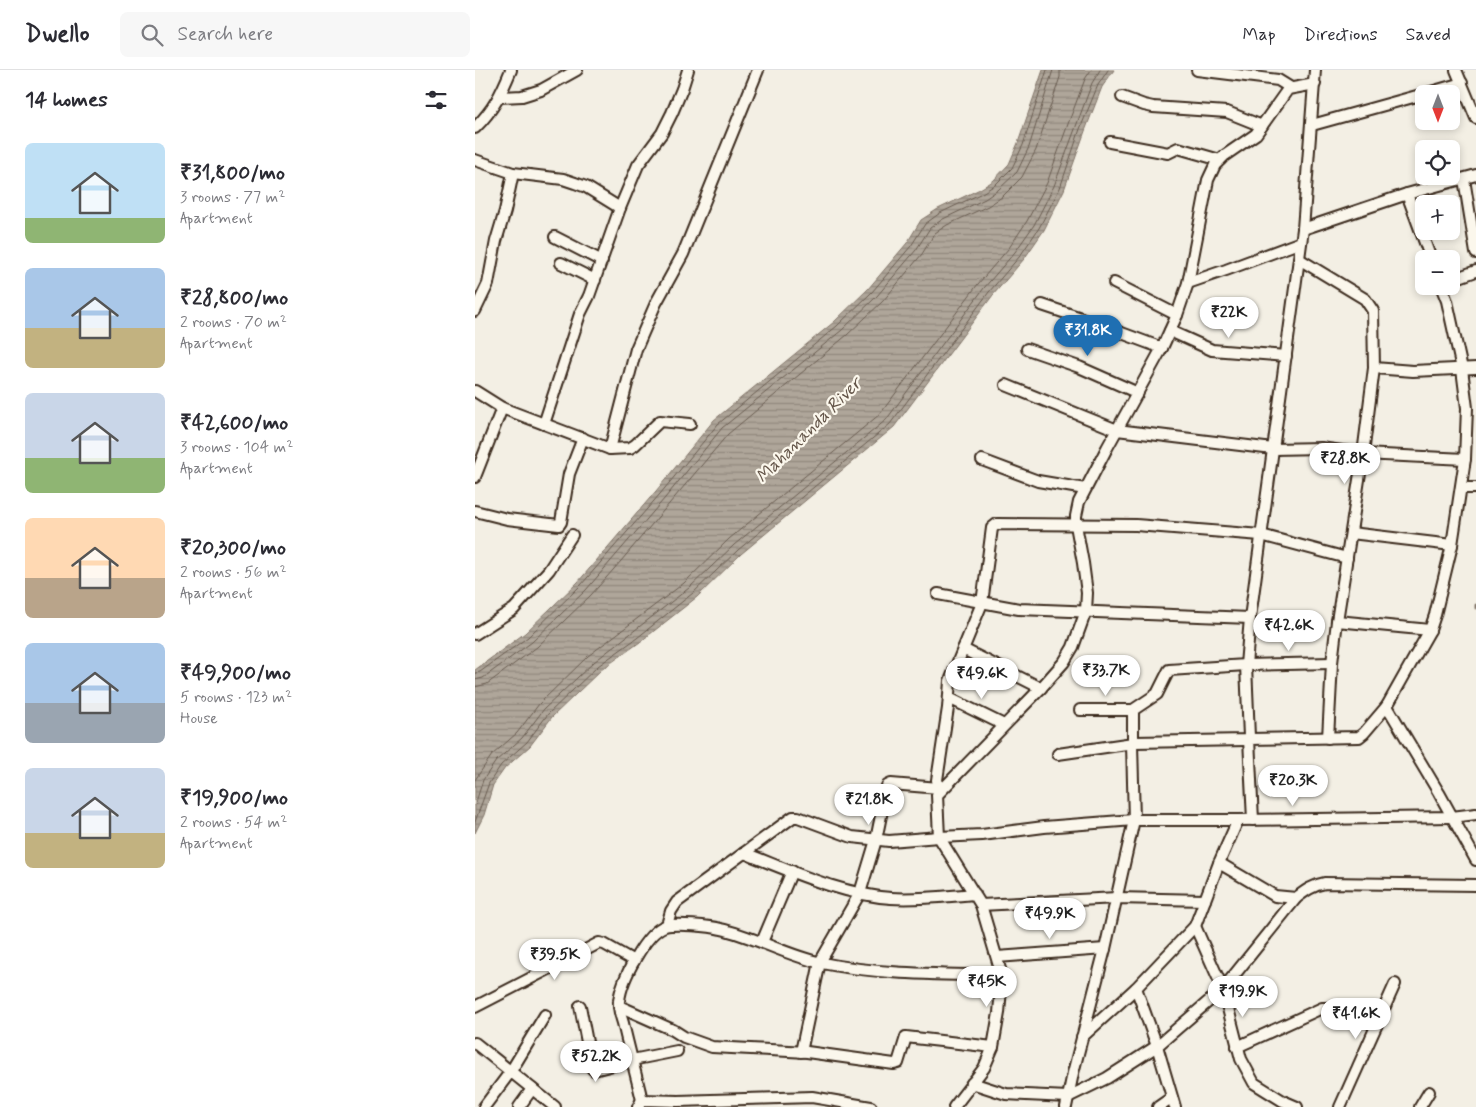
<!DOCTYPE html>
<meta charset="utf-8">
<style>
:root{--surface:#fff;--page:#f7f7f7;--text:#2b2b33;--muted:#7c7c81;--line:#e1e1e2;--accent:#1f6fb2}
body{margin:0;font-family:Mynerve,sans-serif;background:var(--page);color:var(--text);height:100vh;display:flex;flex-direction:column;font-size:19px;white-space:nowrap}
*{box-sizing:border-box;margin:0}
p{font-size:16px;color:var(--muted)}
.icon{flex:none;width:28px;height:28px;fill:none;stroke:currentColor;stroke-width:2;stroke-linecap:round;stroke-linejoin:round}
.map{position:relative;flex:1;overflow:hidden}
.sheet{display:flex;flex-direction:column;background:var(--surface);width:475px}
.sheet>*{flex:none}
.needle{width:32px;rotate:180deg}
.controls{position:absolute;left:940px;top:15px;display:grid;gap:10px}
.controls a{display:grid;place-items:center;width:45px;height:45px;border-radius:8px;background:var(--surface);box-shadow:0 2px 8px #0003;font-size:25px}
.price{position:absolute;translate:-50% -42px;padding:0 11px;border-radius:18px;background:#fff;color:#222;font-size:16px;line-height:32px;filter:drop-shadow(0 1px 2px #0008)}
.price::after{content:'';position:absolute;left:50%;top:30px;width:15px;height:11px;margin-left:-8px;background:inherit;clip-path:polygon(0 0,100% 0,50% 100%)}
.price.active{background:var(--accent);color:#fff}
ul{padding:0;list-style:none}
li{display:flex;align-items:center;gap:15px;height:125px;padding:0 25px}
li span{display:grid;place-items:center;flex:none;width:140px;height:100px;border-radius:8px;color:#555}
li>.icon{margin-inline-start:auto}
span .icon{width:60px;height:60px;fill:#fffc;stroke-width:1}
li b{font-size:21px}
h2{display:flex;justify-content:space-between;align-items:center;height:60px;padding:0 25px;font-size:21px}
header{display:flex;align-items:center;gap:30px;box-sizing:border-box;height:70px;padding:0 25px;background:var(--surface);border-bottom:1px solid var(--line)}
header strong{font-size:24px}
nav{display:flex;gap:28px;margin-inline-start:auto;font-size:18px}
.search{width:350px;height:45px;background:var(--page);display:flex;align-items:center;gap:12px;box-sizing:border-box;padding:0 18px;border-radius:8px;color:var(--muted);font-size:19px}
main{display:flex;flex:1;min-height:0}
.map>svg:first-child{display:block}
</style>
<header>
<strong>Dwello</strong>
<div class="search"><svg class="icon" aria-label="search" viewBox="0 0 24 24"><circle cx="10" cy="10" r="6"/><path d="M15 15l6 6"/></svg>Search here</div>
<nav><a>Map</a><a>Directions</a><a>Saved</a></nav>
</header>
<main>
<section class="sheet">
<h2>14 homes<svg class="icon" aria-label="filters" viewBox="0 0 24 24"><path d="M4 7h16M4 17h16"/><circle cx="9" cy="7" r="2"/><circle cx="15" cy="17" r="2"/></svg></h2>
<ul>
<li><span style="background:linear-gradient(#bfe0f5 75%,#8fb573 0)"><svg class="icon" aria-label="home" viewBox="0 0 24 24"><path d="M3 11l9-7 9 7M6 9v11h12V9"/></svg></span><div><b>₹31,800/mo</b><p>3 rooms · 77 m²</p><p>Apartment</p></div></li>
<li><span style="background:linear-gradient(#a9c7e8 60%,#c2b280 0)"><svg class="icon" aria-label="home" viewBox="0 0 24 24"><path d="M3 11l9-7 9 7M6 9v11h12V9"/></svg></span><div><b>₹28,800/mo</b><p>2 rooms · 70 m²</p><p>Apartment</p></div></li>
<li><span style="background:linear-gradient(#c9d6e8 65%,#8fb573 0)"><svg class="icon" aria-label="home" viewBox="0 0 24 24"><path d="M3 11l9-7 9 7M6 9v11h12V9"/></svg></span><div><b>₹42,600/mo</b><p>3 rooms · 104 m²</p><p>Apartment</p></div></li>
<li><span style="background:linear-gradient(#ffd9b3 60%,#b9a48a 0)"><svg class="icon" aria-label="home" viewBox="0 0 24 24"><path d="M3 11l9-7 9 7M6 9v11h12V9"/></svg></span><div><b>₹20,300/mo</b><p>2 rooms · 56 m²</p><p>Apartment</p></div></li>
<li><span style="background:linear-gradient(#a9c7e8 60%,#9aa5b1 0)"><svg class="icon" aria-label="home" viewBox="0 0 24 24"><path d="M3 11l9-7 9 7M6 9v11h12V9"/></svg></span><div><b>₹49,900/mo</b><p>5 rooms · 123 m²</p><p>House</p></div></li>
<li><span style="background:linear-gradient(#c9d6e8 65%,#c2b280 0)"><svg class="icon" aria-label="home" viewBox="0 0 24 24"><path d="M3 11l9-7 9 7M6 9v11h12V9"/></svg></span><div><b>₹19,900/mo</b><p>2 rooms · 54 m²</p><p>Apartment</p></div></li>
</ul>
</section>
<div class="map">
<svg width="1001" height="1037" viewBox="0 0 1001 1037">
<defs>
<pattern id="water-rules" width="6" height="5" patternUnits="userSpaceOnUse" patternTransform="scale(1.25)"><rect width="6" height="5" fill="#afa69a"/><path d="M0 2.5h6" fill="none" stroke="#90877d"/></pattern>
</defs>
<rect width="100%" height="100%" fill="#f3efe4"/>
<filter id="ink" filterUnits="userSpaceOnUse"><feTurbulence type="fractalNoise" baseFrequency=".02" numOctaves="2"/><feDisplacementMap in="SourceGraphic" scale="10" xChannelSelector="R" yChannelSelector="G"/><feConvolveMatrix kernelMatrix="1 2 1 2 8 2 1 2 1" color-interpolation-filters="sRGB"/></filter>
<g filter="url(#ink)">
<!-- water -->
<path fill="url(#water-rules)" stroke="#817468" d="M568,0H639L627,17L610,61L589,120L569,160L549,189L518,225L419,357L266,484L222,527L165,572L126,600L77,647L55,676L30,698L18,715L9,745L0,763V600L50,563L103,512L181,421L239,350L359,252L393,219L432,173L446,150L463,139L505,119L518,111L534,94L543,73Z"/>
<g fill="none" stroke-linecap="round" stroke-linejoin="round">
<!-- shore -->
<g stroke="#695c50" stroke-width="1">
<path d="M0,603L5,602L53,567L106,515L185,424L243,354L362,256L397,222L436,176L450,154L465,143L507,123L520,115L537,98L548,75L572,0"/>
<path d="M0,610L8,608L57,572L111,520L190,428L247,358L367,260L402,226L441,180L455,158L468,149L510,129L523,120L542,102L554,77L578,0"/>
<path d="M0,617L12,614L62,577L116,525L146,491L253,364L372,265L408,231L447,184L460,163L472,155L513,136L527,127L547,107L561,80L585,7V0"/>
<path d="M0,710L17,685L42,663L64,634L113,586L209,513L254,469L405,344L503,214L534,178L552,151L572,113L593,54L610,9L616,0"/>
<path d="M0,735L8,710L21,691L47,668L69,639L119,592L214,518L259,475L411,350L509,218L540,182L559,155L579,116L617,13L625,0"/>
<path d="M0,752L14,713L26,695L52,672L73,644L123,596L162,568L218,523L263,480L415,354L514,222L545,186L564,158L585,118L605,59L623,15L633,0"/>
</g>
<!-- stream -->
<path stroke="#817468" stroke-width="3" d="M1001,535V538"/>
<!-- street casing -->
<g stroke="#3b2a1e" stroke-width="14">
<g id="street">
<path d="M722,0L803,10L816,18"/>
<path d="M981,0L1001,48"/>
<path d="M949,24L987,13"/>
<path d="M25,27L47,26L66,20L102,0"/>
<path d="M647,27L669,35L678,37L752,42L787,56"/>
<path d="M837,55L949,24"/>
<path d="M0,58C19,39 26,24 36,0"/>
<path d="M635,72L693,83L703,78L745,90"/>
<path d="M0,90L38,103L88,109L100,113L111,117L145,138"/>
<path d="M989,109L1001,183"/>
<path d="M932,124L1001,105"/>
<path d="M828,159L932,124L956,189"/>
<path d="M80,167L127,191"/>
<path d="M824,189L890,229L898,241L899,298L888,384L862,551L857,593L853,668"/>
<path d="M86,193L120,210"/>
<path d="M976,210L1001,201"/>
<path d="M639,213L702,245"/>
<path d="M713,213L751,200L826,172"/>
<path d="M966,216L972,231L987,299L992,338L990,389L977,475L960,545L955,560L943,581L912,636L964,723L1001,790"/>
<path d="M567,235L609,249L687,278"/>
<path d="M0,241L13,214L21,171L30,141L38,103"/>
<path d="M695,261L737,280L811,286"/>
<path d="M552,279L604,297L663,323"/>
<path d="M899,298L938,301L1001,298"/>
<path d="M531,315L642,360L798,379L846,378L888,384L990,389"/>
<path d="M0,321L27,338L135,379L155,378L160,375L185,351L215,354"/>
<path d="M69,354L105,244L114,226L145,138L163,95L187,63L197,43L207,19L213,0"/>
<path d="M135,379L161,279L181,233L208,184L283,0"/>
<path d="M507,390L563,411L610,419"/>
<path d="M0,407L27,338"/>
<path d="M986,418H1001"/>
<path d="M0,441L32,449L84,455L86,452L94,404L108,368"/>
<path d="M876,463L977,475"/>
<path d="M463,524L544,539L775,548"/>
<path d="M862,551L955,560"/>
<path d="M0,564L39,539L74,500L97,465"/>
<path d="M488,579L566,618"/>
<path d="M474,628L529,655"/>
<path d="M605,640H658"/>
<path d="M583,684L658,673V640L682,624L694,600L771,595L857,593"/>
<path d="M465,720L462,710L473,638L475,611L507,533L517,458L522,454L661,455L786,465L872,488"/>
<path d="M778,750L774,669L884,667L889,663L912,636"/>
<path d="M269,783C314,800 367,825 416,828C443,830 472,826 500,824"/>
<path d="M744,793L800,826L821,828"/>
<path d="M506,835L642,828L730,830"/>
<path d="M192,855L196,841L202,832L318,747H323L377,767L414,771L464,767L507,765L569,757L659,750H763L977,747L1001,744"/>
<path d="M720,856L748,919L766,989L779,1013L808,1031L822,1037"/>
<path d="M287,872L317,801"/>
<path d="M522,887L630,879"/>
<path d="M661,918L682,976L700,1037"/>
<path d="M105,936L117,998L119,1000L157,990L202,981"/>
<path d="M144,936L198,960L209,967L237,977L332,982L419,994L423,993L431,967L518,977"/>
<path d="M0,937L124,873L129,874L159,891"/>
<path d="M607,967L661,918L720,856L744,793L763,750"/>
<path d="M0,973L80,1037"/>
<path d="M762,977L847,938H853L901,955"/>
<path d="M326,982L345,892L385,823L401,770L412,716L416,714L464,718"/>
<path d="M497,1013L531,1024L593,1027L632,1008L682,976L748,919L821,828C830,821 838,815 850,813L1001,815"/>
<path d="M167,1030C161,1005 154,979 148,953C146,947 143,938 144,931C146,911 170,863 190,856C200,853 236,856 246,859C281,867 312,886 347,893C406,905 467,904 527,906"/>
<path d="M9,1037L36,1001L70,945"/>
<path d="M44,1037L57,1019"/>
<path d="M163,1037L167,1030L203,1031L337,1027L396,1037"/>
<path d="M479,1037L509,998L518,977L524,943L527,906L506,835L464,767L462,725L566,618L589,592L598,577L611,541L612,523L608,493L601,455V446L604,432L632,378L687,278L702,245L713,213L733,110L740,95L749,86L781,64L813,19L840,14"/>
<path d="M591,1037L598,1003L630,879L659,750L657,674L660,672L771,670L774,667L771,595L775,548L828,159L840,0"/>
<path d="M683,1037L696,1028"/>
<path d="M865,1037L920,914"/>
<path d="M945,1037L954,1022"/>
</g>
</g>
<!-- street -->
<use href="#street" stroke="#fbf7ec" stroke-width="10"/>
</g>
</g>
<g text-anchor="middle" stroke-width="4.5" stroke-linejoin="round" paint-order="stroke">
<!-- water labels -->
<g font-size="18" font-style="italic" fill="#645549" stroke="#fbf7ec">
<text transform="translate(333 360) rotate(-45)" y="6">Mahananda River</text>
</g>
</g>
</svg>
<div class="controls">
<a><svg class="needle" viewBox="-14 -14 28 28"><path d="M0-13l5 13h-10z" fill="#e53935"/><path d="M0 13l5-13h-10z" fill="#7c7c81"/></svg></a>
<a><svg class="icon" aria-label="locate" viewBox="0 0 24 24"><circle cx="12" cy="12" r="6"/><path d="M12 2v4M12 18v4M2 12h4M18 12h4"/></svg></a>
<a>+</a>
<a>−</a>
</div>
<b class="price" style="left:754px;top:269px">₹22K</b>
<b class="price active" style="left:613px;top:287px">₹31.8K</b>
<b class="price" style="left:870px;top:415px">₹28.8K</b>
<b class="price" style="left:814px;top:582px">₹42.6K</b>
<b class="price" style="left:631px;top:627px">₹33.7K</b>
<b class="price" style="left:507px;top:630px">₹49.6K</b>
<b class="price" style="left:818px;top:737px">₹20.3K</b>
<b class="price" style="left:394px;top:756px">₹21.8K</b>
<b class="price" style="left:575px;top:870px">₹49.9K</b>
<b class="price" style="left:80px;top:911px">₹39.5K</b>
<b class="price" style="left:512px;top:938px">₹45K</b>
<b class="price" style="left:768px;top:948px">₹19.9K</b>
<b class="price" style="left:881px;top:970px">₹41.6K</b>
<b class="price" style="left:121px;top:1013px">₹52.2K</b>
</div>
</main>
